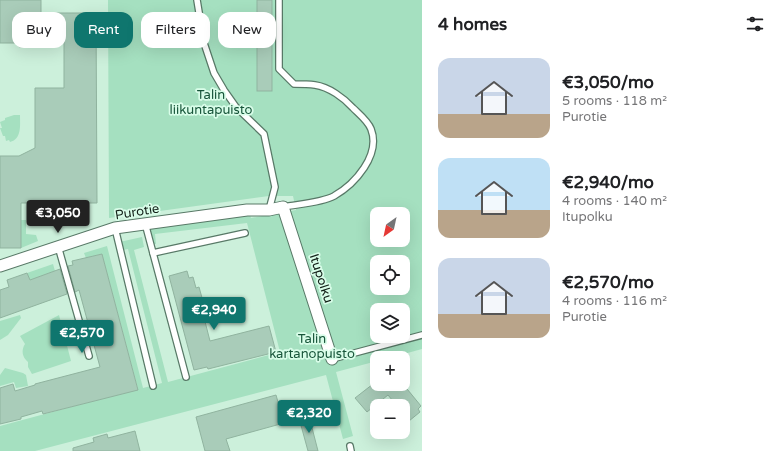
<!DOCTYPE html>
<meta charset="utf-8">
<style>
:root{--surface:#fff;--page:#f2f2f2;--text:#202124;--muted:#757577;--accent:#0f766e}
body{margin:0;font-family:"Varela Round",sans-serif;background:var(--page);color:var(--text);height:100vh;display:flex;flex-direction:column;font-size:15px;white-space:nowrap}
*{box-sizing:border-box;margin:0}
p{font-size:13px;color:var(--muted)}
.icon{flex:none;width:22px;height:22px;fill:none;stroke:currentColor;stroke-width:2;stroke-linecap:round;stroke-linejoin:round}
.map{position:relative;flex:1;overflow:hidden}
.details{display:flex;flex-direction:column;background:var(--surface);width:360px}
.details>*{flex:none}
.guide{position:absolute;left:12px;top:12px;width:350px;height:36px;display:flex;gap:8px}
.needle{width:26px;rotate:213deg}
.fabs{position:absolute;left:370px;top:207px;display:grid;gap:8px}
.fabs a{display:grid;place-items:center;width:40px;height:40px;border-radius:8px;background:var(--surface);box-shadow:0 4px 16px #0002;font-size:20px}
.price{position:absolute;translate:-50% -34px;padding:0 9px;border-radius:4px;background:var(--accent);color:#fff;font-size:13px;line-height:26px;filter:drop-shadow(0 1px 2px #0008)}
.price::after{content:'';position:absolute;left:50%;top:24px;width:12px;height:9px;margin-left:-6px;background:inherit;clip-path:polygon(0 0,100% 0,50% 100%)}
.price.on{background:#222;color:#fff}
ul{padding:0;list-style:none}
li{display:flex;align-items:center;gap:12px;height:100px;padding:0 16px}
li span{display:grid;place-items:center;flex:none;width:112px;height:80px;border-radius:12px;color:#555}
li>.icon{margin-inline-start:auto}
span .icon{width:48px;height:48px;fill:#fffc;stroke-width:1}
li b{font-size:17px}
h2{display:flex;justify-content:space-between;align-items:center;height:48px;padding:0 16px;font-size:17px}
.chip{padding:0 14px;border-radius:12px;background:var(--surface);box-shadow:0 4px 16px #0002;font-size:14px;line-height:36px}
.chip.on{background:var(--accent);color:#fff}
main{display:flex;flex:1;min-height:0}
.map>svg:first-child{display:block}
</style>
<main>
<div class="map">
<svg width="422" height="451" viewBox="0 0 422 451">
<rect width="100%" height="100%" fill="#ccf0db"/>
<!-- green -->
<g fill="#a5e0c0" fill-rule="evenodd">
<path d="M108,0H422V349L389,358H377V361L336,372L353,436L343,439L326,375L35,451H0V426L138,389L102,254L86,258L84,253L107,246L143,388L162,383L128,249L117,251L115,243L142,237L144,247L134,250L168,382L280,352L247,223L155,234L156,244H152L150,227L250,215L251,218L296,210L293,196H269L109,218ZM377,214H403V240H377ZM377,262H403V288H377ZM377,310H403V336H377Z"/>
<path d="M14,115H20C20,125 22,139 10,142L9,140L6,141L5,136H3L0,128H2L0,122L5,120V118Z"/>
<path d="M21,220H26V234L36,235L38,241L21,248Z"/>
<path d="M53,264L55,271L30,280L27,273Z"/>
<path d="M20,315L21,318L8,335L0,340V321Z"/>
<path d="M59,315L71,361L32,374L28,367V362C22,357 21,350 25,344L20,336Z"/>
<path d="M5,368L23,373L26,375L28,386L16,388L14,382L0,386V375Z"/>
</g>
<!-- building -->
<g fill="#a9ccb9" stroke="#90b39f">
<path d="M0,0H41V13H96L97,203H21V248H0V156H19L35,148V88H64V41H31V47H19V43H0Z"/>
<rect x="257" y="0" width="15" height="91"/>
<path d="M102,254L138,390L43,414L42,411L21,417V419L0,424V388L13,384L15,391L35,385V384L100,367L79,290L75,292L68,266L73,265L72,261Z"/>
<path d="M60,269L67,294L0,318V290L9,287L7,280L27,273L30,280Z"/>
<path d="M187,271L189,278L193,277L196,288L199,287L204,305L201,306L210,341L269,326L276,352L208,369L207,367L194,370L169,276Z"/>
<path d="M373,384H403L421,406L418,409L420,412L409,421L403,414V406H397L388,395L367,412L355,398Z"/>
<path d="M276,395L284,423L226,439L230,451H205L196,417Z"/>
<path d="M309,416L318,451H308L299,418Z"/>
<path d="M135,431L140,451H73V448L94,442L93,438L107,434L108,438Z"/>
</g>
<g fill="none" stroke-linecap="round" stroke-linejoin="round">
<!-- lane casing -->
<g stroke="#587967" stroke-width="8">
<g id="lane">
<path d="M197,0L204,43L214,73L224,90L236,107L264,134L275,187L269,210"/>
<path d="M279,0V69L294,84C301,84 308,84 315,85C329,87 344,98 353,108C359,114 368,121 371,129C381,155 355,184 334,196C321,203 298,204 283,207"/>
<path d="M145,223L186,377"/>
<path d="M115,228L153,386"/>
<path d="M58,246L89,356"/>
<path d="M153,253L245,233"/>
<path d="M332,359L422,335"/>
<path d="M350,446L351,451"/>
</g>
</g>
<!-- street casing -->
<g stroke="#587967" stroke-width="13">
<path id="street" d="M0,266L115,228L247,210H269L283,207L332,359"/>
</g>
<!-- lane -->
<use href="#lane" stroke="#fff" stroke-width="5.5"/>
<!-- street -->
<use href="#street" stroke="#fff" stroke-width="11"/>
</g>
<g text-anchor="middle" stroke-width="3.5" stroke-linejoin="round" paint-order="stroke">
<!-- park labels -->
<g font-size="13" fill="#17553a" stroke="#d9fde9">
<text x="211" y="99">Talin<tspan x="211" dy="15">liikuntapuisto</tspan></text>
<text x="312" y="343">Talin<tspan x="312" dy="15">kartanopuisto</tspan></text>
</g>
<!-- street labels -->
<g font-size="13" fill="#132119" stroke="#d9fde9">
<text transform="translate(137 211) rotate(-9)" y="5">Purotie</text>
<text transform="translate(322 278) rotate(72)" y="5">Itupolku</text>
</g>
</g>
</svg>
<div class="fabs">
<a><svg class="needle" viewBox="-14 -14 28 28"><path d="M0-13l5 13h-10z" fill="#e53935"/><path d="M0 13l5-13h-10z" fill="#757577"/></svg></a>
<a><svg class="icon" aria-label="locate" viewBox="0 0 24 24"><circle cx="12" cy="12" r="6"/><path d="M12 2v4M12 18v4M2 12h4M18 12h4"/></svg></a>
<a><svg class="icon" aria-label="layers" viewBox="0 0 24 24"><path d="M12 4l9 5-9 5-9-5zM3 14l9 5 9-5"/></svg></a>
<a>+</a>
<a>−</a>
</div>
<b class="price on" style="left:58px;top:234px">€3,050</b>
<b class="price" style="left:214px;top:331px">€2,940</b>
<b class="price" style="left:82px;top:354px">€2,570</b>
<b class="price" style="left:309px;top:434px">€2,320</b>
<div class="guide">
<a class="chip">Buy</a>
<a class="chip on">Rent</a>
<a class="chip">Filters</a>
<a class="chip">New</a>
</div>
</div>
<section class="details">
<h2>4 homes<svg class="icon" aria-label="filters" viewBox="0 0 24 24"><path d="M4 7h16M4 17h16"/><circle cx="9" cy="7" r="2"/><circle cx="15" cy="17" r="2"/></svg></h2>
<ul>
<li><span style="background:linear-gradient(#c9d6e8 70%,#b9a48a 0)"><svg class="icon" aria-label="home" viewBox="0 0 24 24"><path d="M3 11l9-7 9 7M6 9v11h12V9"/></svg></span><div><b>€3,050/mo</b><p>5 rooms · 118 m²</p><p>Purotie</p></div></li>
<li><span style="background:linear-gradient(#bfe0f5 65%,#b9a48a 0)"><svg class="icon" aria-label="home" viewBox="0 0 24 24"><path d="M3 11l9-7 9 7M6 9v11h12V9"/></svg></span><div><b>€2,940/mo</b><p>4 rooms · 140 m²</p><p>Itupolku</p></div></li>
<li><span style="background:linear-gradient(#c9d6e8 70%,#b9a48a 0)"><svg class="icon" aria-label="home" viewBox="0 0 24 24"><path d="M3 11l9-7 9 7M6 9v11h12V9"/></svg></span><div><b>€2,570/mo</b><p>4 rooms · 116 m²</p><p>Purotie</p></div></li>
</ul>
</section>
</main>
